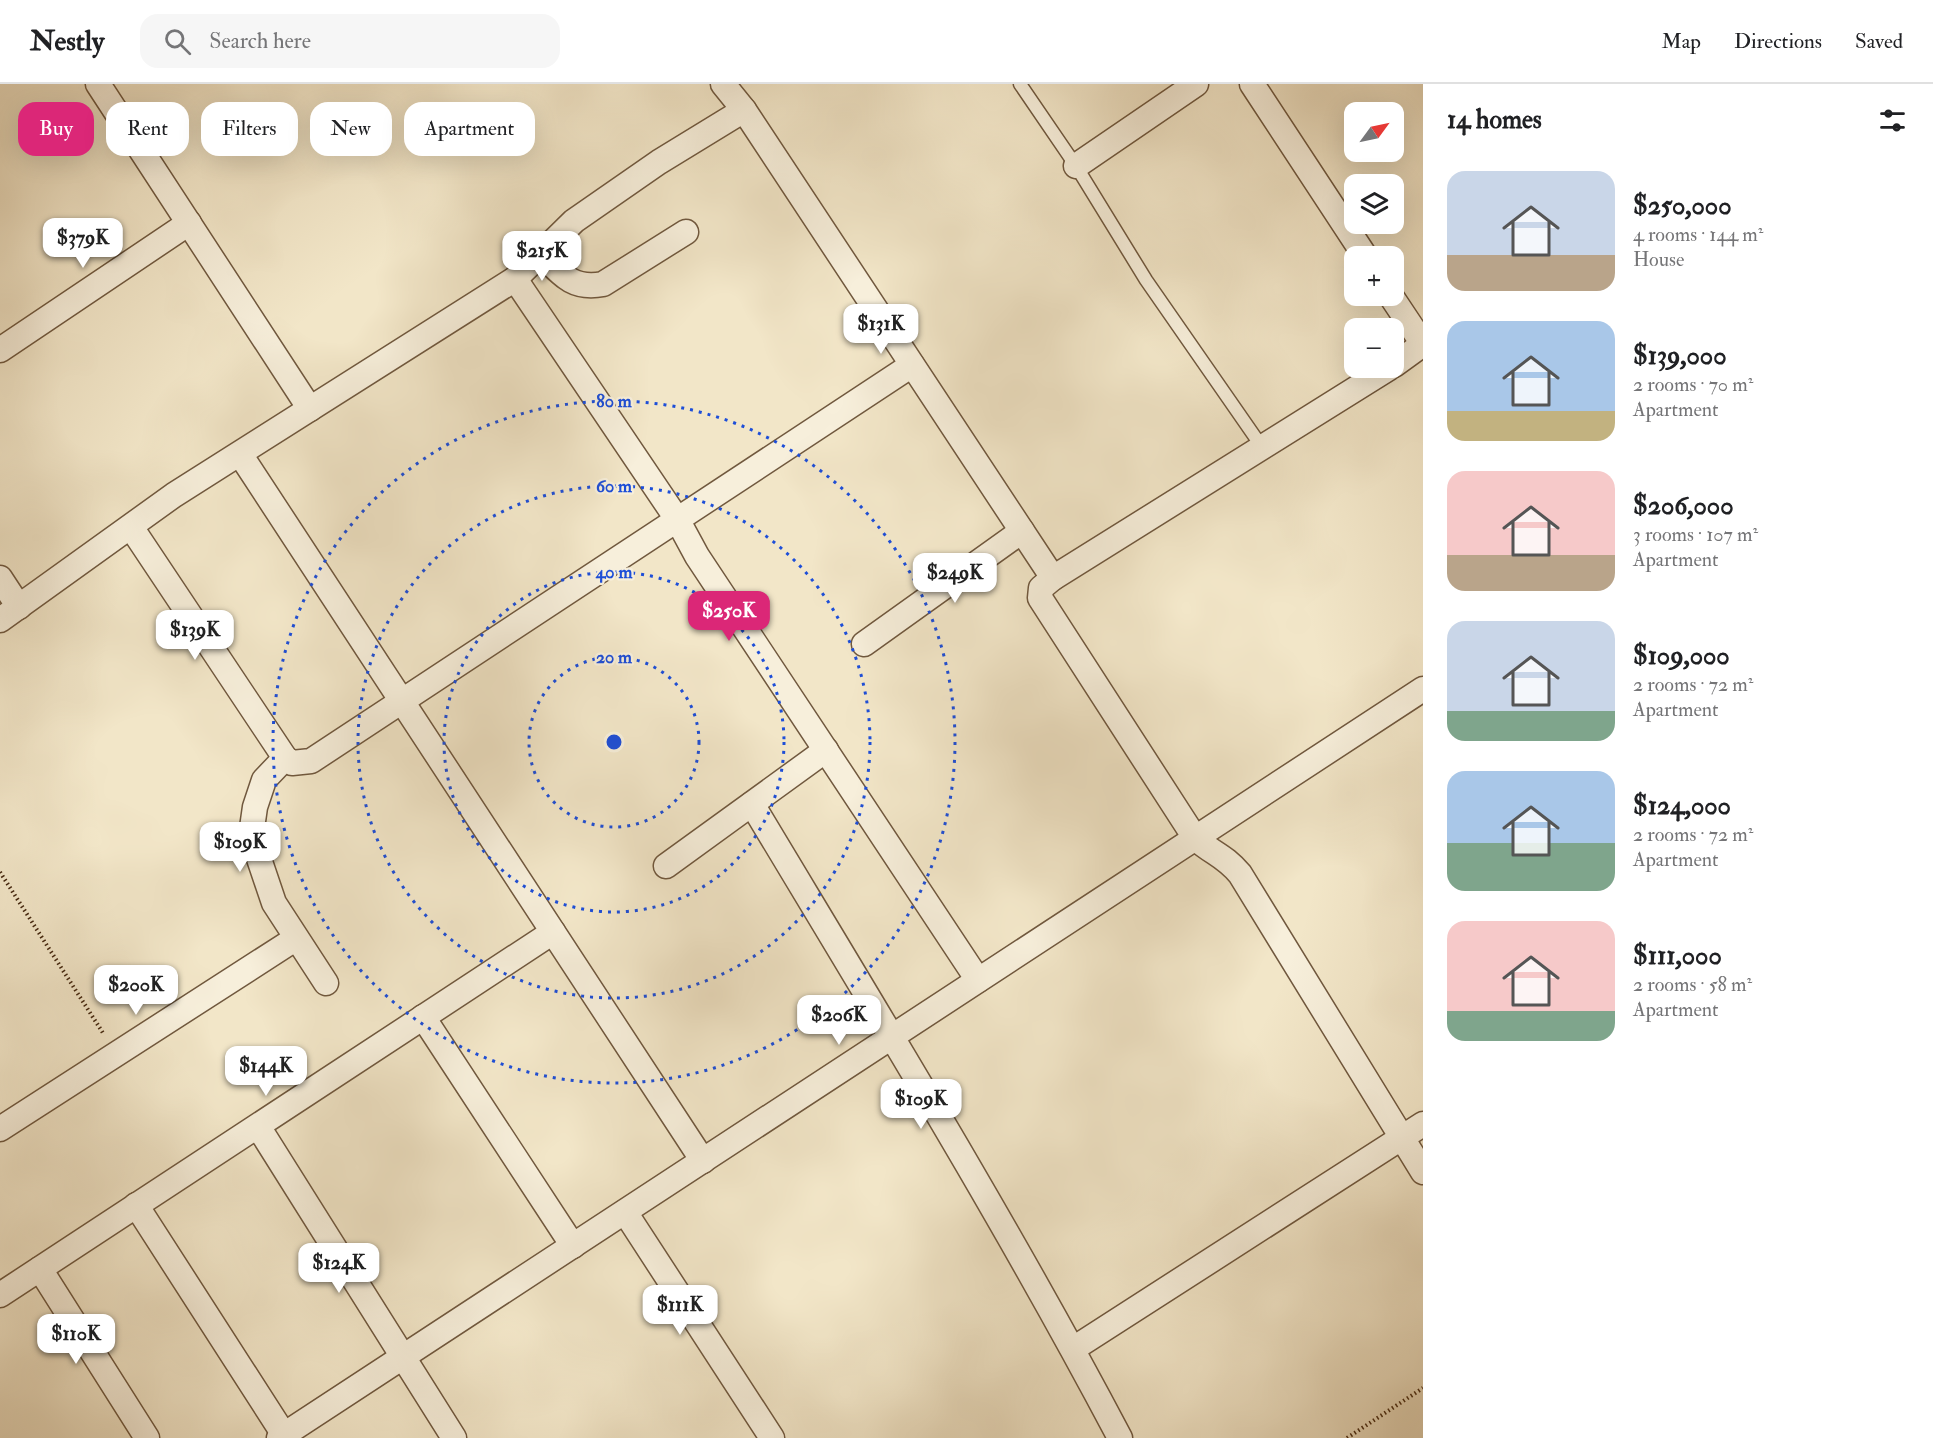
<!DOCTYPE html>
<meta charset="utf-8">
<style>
:root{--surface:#fff;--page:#f6f6f6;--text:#202124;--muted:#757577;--line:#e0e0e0;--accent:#db2777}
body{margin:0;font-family:"IM FELL Double Pica",serif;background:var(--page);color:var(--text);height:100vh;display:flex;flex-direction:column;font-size:22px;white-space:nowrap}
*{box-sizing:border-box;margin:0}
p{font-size:20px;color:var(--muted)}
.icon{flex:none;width:33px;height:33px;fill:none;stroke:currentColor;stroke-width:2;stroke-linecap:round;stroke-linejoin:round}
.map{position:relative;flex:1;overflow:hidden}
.panel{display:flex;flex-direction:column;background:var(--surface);width:510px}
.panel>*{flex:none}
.guide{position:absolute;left:18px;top:18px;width:570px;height:54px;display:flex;gap:12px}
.needle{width:39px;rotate:57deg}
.fabs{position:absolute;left:1344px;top:18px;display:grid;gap:12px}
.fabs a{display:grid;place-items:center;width:60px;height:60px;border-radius:12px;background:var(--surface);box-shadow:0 6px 24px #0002;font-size:30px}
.price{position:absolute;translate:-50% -51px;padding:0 14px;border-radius:12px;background:#fff;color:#222;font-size:20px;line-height:39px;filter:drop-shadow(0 2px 3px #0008)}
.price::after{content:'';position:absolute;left:50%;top:36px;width:18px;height:14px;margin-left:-9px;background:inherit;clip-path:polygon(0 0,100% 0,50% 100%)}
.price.current{background:var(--accent);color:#fff}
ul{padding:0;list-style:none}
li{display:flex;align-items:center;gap:18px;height:150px;padding:0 24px}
li span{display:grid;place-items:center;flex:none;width:168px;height:120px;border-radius:18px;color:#555}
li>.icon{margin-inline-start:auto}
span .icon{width:72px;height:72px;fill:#fffc;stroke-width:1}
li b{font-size:26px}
h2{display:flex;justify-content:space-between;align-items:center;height:72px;padding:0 24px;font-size:26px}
.pill{padding:0 21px;border-radius:18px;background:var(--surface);box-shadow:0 6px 24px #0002;font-size:21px;line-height:54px}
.pill.current{background:var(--accent);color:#fff}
header{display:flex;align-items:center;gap:36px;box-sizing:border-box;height:84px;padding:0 30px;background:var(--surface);border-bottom:2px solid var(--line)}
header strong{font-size:28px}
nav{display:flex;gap:33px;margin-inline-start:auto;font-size:21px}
.search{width:420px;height:54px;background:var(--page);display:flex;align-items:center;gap:15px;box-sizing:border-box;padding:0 21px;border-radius:18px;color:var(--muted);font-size:22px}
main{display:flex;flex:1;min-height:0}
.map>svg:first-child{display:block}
</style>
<header>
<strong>Nestly</strong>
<div class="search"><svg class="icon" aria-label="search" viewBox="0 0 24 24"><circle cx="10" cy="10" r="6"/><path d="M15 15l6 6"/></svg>Search here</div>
<nav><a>Map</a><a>Directions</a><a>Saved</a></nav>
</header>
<main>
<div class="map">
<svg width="1423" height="1354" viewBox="0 0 1423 1354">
<rect width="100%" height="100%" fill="#f2e6c8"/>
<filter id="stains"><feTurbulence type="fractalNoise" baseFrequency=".00333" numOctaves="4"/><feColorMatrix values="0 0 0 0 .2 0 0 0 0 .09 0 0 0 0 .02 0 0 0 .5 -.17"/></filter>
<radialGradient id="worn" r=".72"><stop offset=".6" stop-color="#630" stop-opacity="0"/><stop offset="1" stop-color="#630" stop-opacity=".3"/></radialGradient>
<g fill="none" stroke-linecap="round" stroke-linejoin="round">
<!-- service casing -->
<g stroke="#70583e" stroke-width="15">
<path id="service" d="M1020,0L1076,82L1146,196L1262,363"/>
</g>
<!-- minor casing -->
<g stroke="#70583e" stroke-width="27">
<g id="minor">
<path d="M98,0L310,325"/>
<path d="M723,0L744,26L1053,494"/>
<path d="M1252,0L1365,172"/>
<path d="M1076,82L1196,0"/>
<path d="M541,169C561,190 572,206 603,200L686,148"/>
<path d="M515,195L677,435L697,472L978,896"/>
<path d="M1391,212L1423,260"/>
<path d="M0,266L189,139"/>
<path d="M1394,281L1423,260"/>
<path d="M1389,284L1053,494L1041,504L1040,514L1195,754C1213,770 1224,771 1240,790L1423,1088"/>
<path d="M240,370L703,1077"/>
<path d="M131,443L285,674L292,679L311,677L912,281"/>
<path d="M0,494L19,523"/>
<path d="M0,536L174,411L515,195L574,137L659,78L744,26"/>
<path d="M864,560L1022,447"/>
<path d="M285,674L264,696L255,723L251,751L274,819L326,899"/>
<path d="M752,720C878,930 1006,1138 1120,1354"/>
<path d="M666,782L826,666"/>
<path d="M423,933L573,1162"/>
<path d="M259,1044L454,1354"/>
<path d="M0,1045L295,855"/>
<path d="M136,1121L286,1354"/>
<path d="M625,1128L772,1354"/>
<path d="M40,1185L147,1354"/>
<path d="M0,1211L553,848"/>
<path d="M1073,1265L1423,1040"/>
<path d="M279,1354L1423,605"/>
</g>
</g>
<!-- path -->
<g stroke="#452810" stroke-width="4" stroke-dasharray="1.5 3" stroke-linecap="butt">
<path d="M0,788L103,949"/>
<path d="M1347,1354L1423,1304"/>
</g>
<!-- service -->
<use href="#service" stroke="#f7efdb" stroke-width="12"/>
<!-- minor -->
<use href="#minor" stroke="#f7efdb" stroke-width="24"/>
</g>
<!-- distance rings -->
<g fill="none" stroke="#1d4ed8" stroke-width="3" stroke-dasharray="3 6">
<circle cx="614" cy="658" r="85"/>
<circle cx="614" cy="658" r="170"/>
<circle cx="614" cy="658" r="256"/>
<circle cx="614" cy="658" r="341"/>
</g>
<circle cx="614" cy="658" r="9" fill="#1d4ed8" stroke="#f7efdb" stroke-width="3"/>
<g font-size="18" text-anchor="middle" font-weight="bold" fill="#1d4ed8" stroke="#f7efdb" stroke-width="4.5" stroke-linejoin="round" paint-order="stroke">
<text x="614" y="323">80 m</text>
<text x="614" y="408">60 m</text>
<text x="614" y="494">40 m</text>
<text x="614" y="579">20 m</text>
</g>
<rect width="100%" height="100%" filter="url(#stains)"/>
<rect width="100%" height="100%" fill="url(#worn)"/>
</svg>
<div class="fabs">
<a><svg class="needle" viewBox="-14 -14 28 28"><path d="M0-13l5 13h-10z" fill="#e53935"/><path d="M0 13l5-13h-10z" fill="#757577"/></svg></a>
<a><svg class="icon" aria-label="layers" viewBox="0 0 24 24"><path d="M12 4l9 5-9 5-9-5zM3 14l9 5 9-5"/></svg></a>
<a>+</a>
<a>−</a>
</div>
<b class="price" style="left:83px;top:185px">$379K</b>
<b class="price" style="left:542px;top:198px">$215K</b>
<b class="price" style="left:881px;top:271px">$131K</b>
<b class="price" style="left:955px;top:520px">$249K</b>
<b class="price current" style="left:729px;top:558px">$250K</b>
<b class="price" style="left:195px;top:577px">$139K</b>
<b class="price" style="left:240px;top:789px">$109K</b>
<b class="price" style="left:136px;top:932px">$200K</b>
<b class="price" style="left:839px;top:962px">$206K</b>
<b class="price" style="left:266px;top:1013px">$144K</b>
<b class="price" style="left:921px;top:1046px">$109K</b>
<b class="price" style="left:339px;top:1210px">$124K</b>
<b class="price" style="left:680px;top:1252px">$111K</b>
<b class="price" style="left:76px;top:1281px">$110K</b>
<div class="guide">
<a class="pill current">Buy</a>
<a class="pill">Rent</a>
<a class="pill">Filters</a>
<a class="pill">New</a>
<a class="pill">Apartment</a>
</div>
</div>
<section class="panel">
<h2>14 homes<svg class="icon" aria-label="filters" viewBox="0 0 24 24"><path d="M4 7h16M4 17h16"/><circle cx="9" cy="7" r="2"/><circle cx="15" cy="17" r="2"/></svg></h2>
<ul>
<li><span style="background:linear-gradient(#c9d6e8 70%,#b9a48a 0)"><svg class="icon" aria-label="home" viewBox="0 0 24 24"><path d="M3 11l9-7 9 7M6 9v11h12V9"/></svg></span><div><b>$250,000</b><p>4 rooms · 144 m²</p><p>House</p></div></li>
<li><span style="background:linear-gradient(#a9c7e8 75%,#c2b280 0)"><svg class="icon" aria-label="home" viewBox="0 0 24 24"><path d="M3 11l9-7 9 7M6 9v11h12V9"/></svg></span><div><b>$139,000</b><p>2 rooms · 70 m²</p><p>Apartment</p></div></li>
<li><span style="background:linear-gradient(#f6c9c9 70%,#b9a48a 0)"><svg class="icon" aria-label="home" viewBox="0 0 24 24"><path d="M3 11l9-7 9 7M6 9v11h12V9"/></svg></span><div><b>$206,000</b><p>3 rooms · 107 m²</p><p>Apartment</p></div></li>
<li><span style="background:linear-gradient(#c9d6e8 75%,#7fa58c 0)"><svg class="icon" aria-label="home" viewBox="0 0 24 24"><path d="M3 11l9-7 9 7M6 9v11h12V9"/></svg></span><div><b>$109,000</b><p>2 rooms · 72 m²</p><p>Apartment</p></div></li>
<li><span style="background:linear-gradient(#a9c7e8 60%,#7fa58c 0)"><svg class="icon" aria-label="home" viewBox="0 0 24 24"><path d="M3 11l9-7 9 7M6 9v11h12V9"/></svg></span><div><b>$124,000</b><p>2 rooms · 72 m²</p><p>Apartment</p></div></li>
<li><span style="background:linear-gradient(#f6c9c9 75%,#7fa58c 0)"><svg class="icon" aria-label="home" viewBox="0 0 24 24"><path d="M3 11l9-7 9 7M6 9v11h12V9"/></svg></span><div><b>$111,000</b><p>2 rooms · 58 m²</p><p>Apartment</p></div></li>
</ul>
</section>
</main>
